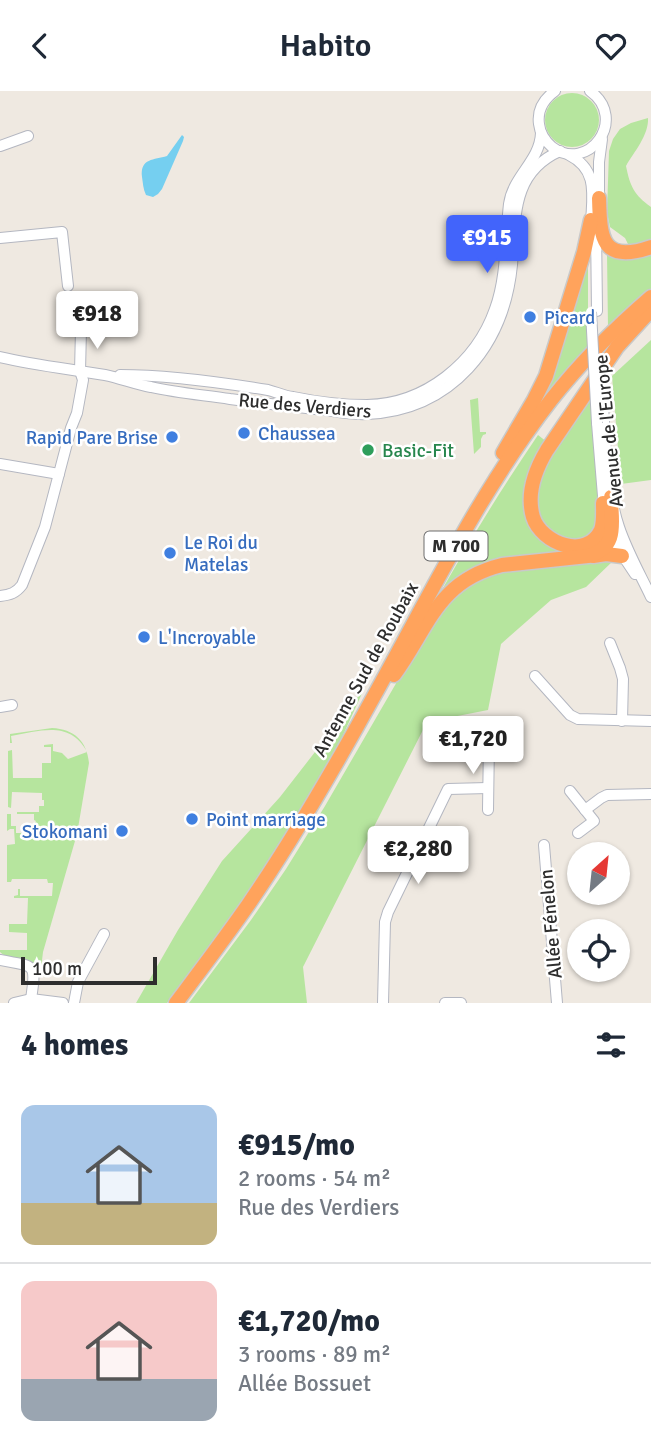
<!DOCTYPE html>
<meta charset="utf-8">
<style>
:root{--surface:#fff;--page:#f2f2f3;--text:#1f2937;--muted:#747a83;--line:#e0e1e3;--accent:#4264fb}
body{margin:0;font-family:Signika,sans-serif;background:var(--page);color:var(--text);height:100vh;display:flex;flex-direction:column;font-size:26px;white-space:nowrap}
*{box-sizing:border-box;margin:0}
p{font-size:23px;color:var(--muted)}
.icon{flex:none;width:38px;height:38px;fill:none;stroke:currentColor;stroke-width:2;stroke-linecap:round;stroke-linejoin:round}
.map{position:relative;height:912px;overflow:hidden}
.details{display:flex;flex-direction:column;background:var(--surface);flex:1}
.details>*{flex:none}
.needle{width:46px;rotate:27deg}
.tools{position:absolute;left:567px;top:751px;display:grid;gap:14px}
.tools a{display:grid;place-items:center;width:63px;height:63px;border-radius:50%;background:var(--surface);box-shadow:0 2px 5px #0004;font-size:35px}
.scale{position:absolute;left:21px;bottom:18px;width:136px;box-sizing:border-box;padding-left:7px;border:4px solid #2e2e2e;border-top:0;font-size:19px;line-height:24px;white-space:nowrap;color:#2e2e2e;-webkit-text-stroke:5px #fff;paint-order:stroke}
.price{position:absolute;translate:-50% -60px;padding:0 16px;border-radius:7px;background:#fff;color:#222;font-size:23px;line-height:46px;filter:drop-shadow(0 2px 4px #0008)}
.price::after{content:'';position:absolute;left:50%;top:42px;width:21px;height:16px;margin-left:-10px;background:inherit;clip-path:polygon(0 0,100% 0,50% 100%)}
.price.selected{background:var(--accent);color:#fff}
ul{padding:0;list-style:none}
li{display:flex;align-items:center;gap:21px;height:175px;padding:0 21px}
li+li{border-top:2px solid var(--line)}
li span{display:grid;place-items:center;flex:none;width:196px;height:140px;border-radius:14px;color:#555}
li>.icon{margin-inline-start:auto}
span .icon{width:84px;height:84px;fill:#fffc;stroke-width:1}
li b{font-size:30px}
h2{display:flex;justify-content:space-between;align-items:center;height:84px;padding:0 21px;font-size:30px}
header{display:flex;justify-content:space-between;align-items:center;height:91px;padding:0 21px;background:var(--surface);font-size:32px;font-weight:600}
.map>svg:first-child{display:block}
</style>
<header><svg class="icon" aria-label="back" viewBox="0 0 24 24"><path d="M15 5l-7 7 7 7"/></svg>Habito<svg class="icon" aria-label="heart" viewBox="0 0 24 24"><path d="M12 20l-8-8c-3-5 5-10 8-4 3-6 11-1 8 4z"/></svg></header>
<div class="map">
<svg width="651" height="912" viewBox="0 0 651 912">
<rect width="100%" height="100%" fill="#efe9e1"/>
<!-- green -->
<g fill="#b6e59e">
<circle cx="572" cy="29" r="27"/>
<path d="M648,27C649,44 634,61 626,75C630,95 634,104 651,116V152L630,157L625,147L610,136L607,121L609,60L613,48L620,38L631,32Z"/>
<path d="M651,161V199L608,237L607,162L625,169Z"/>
<path d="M588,169V256L547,304L544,303L559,268L563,248Z"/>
<path d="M651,249V389L621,393L612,285Z"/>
<path d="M478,307L480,341H486V343L483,344L481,348V356L474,363L470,309Z"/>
<path d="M591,309L599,420L595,434L589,445C575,451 566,450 553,441C531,428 534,397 543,377C545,370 551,364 555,358C566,341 578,325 591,309Z"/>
<path d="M538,344L547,351L527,422L570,461L480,475L466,481L446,499L443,497C473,444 504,394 538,344Z"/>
<path d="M613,470L586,496L551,509L501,553L488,619L427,631L303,876L307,912H189L251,829L286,778L325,715L398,589L444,516L483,485L530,477Z"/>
<path d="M364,598L329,675L260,786L197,874L167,912H136L178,839L222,770L280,706Z"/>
<path d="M52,637C74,638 87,650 89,672L77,743L43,861L40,886C33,857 14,875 0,861V859H27V842L9,841V833H27L28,807H14V805L18,804V798H20V805H52L53,792H48L47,788H12L11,791H7V754L15,753L14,738H10L7,740V723H11V735H16V742H29L30,736L33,735L36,730L34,729V723H17V721H39V715H44V709H42V702L12,701L11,717L8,716V660L12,659L13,687H42V672H51V656H44V654L53,653V660L62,662L68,668L87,661C70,629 41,640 11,645L12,652H10V643Z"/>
</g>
<!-- water -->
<path fill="#75cff0" d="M182,44L184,46L183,50L162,98L158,103L153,106L146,104C143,98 143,92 142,86C140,67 154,69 167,65Z"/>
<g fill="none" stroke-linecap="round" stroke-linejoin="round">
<!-- minor casing -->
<g stroke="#b4b7c1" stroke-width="12">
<g id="minor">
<path d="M555,0C544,8 537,19 539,33C540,42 545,50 552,56C588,83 629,28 590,0"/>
<path d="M0,55L28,45"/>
<path d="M569,64C599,79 592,105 591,133"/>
<path d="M599,110V71L602,48"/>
<path d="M596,136L597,220"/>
<path d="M0,147L62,141L68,195"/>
<path d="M0,266C34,274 70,278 105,284C120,287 135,293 151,296C177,302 204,304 230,308C261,312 293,316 325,319C338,321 353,324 367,323C452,319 504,255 512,174C516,129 510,82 560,60"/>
<path d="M120,284C169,284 219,291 268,299C276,301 284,305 293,306C317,311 343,314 367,314C425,313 476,272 495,218C507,185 505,147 509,113C513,85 540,70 541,42"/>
<path d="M603,315C606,356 606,397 619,436C627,460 640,483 651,506"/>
<path d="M597,332L604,417"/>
<path d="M0,373L59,383"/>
<path d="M611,442L619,459L635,483"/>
<path d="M0,505C10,504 16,502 22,494L45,436L71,337L77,322L83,289L80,280L81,239"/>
<path d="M610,552L620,577L623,588L622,630"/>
<path d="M535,585L570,624L578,628L651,630"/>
<path d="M0,616L12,614"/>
<path d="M570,700L594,730L578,742"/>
<path d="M488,719L489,650"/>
<path d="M585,719L601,707L607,704L651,703"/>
<path d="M544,754L557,912"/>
<path d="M0,869C34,876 37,870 31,908"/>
<path d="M14,912L31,908L63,912"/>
<path d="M74,912L78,891L104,843"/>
<path d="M383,912L385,831L388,821L448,698L488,697"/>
<path d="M445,912H461"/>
</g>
</g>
<!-- highway casing -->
<g stroke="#c9c9c9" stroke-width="17">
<g id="highway">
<path d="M599,107C600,148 602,173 651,156"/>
<path d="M503,362L534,309L546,285L584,161L591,129"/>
<path d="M603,412C603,421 604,431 601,439C586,470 541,452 533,426C526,402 535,379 547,359L617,256L651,219"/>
<path d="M593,465L606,463L622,465"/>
<path d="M394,584C429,536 437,490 502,474L588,465C620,456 611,430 611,406"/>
<path d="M176,912C200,880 225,847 248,814C294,747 335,676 374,605C430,504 480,400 551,309C581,271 615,237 651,206"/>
</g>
</g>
<!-- minor -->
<use href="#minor" stroke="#fff" stroke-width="10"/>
<!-- highway -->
<use href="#highway" stroke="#ffa35c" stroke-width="14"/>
<!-- minor-bridge casing -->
<g stroke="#b4b7c1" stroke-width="12" stroke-linecap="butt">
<path id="minor-bridge" d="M591,221L597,332"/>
</g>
<!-- minor-bridge -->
<use href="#minor-bridge" stroke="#fff" stroke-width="10"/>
</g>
<!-- markers -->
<g fill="#3f7fe0" stroke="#fff" stroke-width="2.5">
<circle cx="530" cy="226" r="7"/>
<circle cx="244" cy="342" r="7"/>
<circle cx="172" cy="346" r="7"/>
<circle cx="170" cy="462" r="7"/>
<circle cx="144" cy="546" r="7"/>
<circle cx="192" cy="728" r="7"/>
<circle cx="122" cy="740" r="7"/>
</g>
<circle fill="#2e9e5b" stroke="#fff" stroke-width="2.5" cx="368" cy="359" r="7"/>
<g text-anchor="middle" stroke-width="5" stroke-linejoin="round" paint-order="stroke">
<!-- shield labels -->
<rect fill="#fff" stroke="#6d6d6d" stroke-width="2" x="424.5" y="440.5" width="63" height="29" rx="5"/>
<g font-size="18" font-weight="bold" fill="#2e2e2e">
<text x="456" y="461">M 700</text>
</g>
<!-- shop labels -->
<g font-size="19" fill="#366cbe" stroke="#fff" text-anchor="start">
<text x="544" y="233">Picard</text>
<text x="258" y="349">Chaussea</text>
<text x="158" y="353" text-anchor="end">Rapid Pare Brise</text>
<text x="184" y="458">Le Roi du<tspan x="184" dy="22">Matelas</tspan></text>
<text x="158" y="553">L'Incroyable</text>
<text x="206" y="735">Point marriage</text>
<text x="108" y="747" text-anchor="end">Stokomani</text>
</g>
<!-- street labels -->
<g font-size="19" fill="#2e2e2e" stroke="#fff">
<text transform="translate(305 314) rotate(5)" y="7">Rue des Verdiers</text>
<text transform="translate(608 340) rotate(-96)" y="7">Avenue de l'Europe</text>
<text transform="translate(365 578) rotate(-61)" y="7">Antenne Sud de Roubaix</text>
<text transform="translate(550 833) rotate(-95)" y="7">Allée Fénelon</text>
</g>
<!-- leisure labels -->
<g font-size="19" fill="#27864d" stroke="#fff" text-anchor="start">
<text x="382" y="366">Basic-Fit</text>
</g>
</g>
</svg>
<div class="tools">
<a><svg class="needle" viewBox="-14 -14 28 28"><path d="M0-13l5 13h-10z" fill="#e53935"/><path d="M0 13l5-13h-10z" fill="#747a83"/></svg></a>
<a><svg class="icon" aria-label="locate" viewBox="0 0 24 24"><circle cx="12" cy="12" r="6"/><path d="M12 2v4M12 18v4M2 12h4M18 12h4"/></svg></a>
</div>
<div class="scale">100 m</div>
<b class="price selected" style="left:487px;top:184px">€915</b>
<b class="price" style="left:97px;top:260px">€918</b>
<b class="price" style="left:473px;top:685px">€1,720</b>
<b class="price" style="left:418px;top:795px">€2,280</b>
</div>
<section class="details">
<h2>4 homes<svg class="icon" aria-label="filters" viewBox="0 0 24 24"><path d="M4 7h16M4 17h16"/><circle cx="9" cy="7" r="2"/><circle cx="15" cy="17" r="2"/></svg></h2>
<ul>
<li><span style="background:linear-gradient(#a9c7e8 70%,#c2b280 0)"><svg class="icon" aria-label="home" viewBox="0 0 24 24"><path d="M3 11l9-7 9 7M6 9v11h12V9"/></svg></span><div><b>€915/mo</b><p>2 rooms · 54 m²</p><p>Rue des Verdiers</p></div></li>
<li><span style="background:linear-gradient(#f6c9c9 70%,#9aa5b1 0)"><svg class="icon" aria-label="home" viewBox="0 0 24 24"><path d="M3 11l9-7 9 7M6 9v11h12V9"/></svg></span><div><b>€1,720/mo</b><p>3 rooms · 89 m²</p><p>Allée Bossuet</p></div></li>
</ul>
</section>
